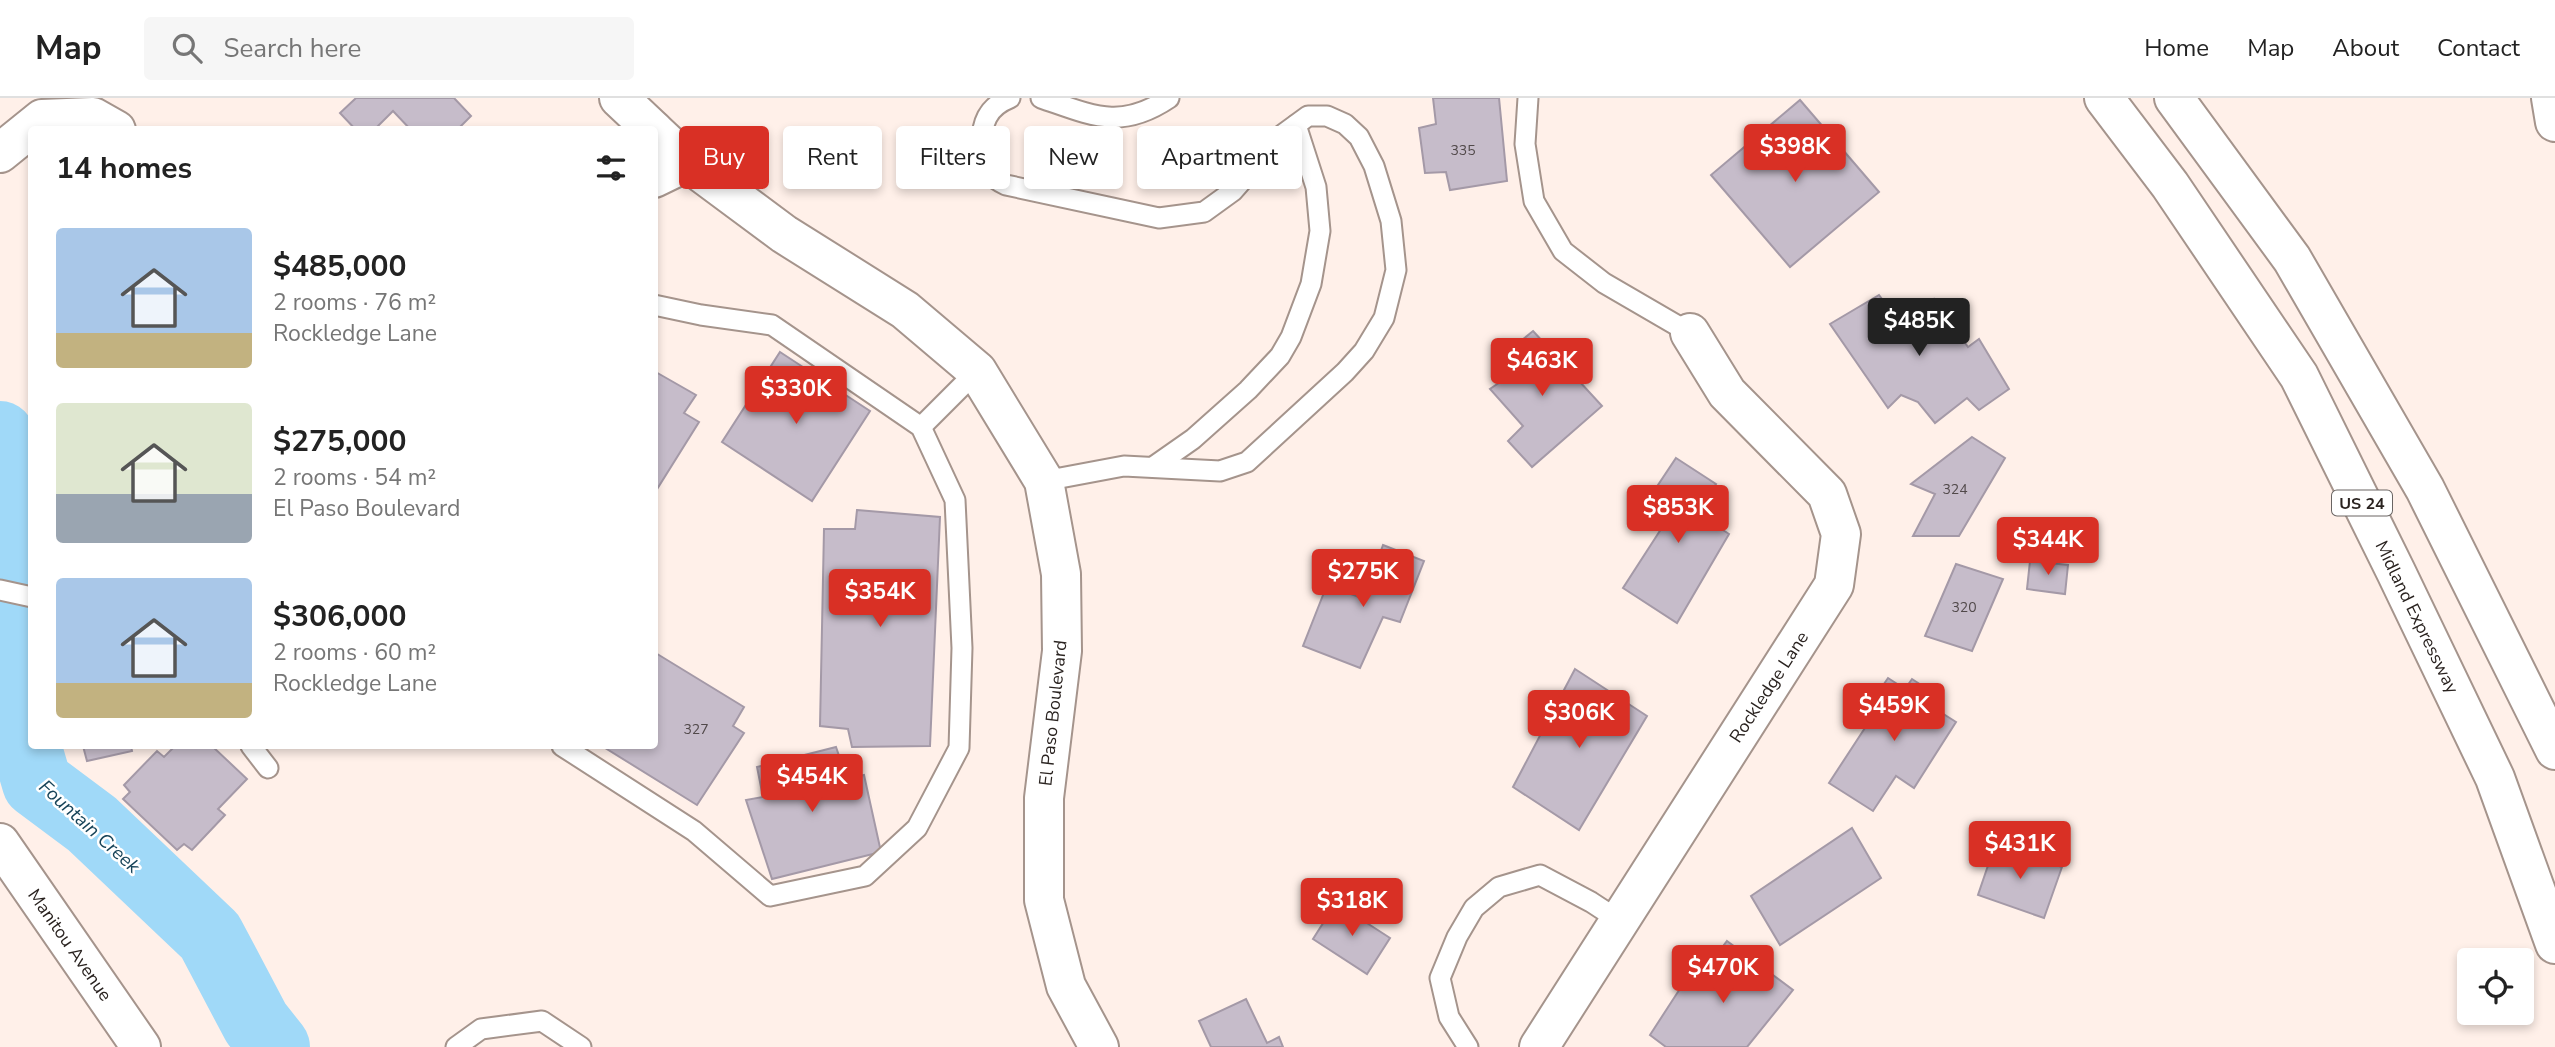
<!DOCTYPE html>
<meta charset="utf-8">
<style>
:root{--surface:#fff;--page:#f6f6f6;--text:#222;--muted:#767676;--line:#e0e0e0;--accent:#d93025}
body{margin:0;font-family:"Nunito Sans",sans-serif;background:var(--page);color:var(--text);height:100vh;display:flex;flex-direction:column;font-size:26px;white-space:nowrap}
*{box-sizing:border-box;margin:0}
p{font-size:23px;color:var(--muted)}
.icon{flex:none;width:38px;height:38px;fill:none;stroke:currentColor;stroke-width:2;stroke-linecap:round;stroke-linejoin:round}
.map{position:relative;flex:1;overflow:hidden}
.details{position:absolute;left:28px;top:28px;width:630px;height:623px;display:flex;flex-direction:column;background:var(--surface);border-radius:7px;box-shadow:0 4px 10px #0003}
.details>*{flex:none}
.banner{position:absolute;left:679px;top:28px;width:665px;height:63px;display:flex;gap:14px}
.fabs{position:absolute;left:2457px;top:850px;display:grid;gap:14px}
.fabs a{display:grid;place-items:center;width:77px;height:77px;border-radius:7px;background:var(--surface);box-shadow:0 4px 10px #0003;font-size:35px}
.price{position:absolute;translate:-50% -60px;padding:0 16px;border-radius:7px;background:var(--accent);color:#fff;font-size:23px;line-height:46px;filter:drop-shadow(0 2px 4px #0008)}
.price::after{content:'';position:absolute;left:50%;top:42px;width:21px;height:16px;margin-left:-10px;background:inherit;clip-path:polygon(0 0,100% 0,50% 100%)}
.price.active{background:#222;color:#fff}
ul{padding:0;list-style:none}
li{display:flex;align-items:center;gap:21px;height:175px;padding:0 28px}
li span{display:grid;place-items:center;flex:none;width:196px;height:140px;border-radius:7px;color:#555}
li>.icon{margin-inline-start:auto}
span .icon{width:84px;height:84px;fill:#fffc;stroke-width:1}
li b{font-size:30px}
h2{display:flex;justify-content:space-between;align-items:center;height:84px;padding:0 28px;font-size:30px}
.pill{padding:0 24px;border-radius:7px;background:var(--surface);box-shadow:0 4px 10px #0003;font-size:24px;line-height:63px}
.pill.active{background:var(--accent);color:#fff}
header{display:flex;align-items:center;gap:42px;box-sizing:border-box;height:98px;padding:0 35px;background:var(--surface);border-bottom:2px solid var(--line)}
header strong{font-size:33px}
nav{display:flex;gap:38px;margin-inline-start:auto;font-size:24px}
.search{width:490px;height:63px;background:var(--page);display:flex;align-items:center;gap:18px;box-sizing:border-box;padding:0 24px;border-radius:7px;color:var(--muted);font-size:26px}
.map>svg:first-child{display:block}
</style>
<header>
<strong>Map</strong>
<div class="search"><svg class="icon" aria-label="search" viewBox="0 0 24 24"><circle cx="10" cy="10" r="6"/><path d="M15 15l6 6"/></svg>Search here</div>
<nav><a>Home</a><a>Map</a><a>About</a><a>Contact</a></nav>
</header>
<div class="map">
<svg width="2555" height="949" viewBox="0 0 2555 949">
<rect width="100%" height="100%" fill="#fff0e9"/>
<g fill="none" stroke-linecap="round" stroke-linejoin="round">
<!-- river -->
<path stroke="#a0d9f8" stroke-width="70" d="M0,338L4,357L12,495L13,603L37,685L92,726L210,838L256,925L275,949"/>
</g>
<!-- building -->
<g fill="#c6bcca" stroke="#a499a7" stroke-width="2">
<path d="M356,0H454L471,18L457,32H411L393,13L374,32H356L340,15Z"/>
<path d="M1433,0H1499L1507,83L1450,92L1446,74L1425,75L1419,30L1436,26Z"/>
<path d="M1800,2L1879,94L1790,169L1711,77Z"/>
<path d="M1879,197L1901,226L1934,201L1968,249L1979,241L2009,291L1979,312L1967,300L1935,325L1918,304L1901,297L1888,310L1830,226Z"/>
<path d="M1533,233L1602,308L1532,369L1508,343L1523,328L1490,291L1509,278L1499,261Z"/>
<path d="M780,254L870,313L812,403L722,344Z"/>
<path d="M654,273L696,297L684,315L699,324L654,396Z"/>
<path d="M1972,339L2005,360L1959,438H1913L1935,396L1911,386Z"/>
<path d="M1676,360L1716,386L1697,415L1729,436L1677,525L1623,490L1674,411L1652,396Z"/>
<path d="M857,412L940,419L930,648L852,649L848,631L820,628L824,431H855Z"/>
<path d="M1383,447L1424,463L1400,524L1383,519L1360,570L1303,548L1327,487L1364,501Z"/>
<path d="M2030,463L2068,467L2065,496L2027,491Z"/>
<path d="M1956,466L2003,481L1972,553L1925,538Z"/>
<path d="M654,554L744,609L733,628L744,635L697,707L602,648H654Z"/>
<path d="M1575,571L1647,618L1579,732L1513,689Z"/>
<path d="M1888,580L1905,591L1912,581L1941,600L1934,610L1956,624L1914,690L1896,678L1873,713L1829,685L1878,610L1871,605Z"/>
<path d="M83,648H131L132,653L87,663Z"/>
<path d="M175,648H212L247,681L218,711L225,717L192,752L184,746L177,752L123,701L130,694L124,687L157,653L164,659Z"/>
<path d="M836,649L847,681L864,677L881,754L772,781L746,702L763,699L757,669Z"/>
<path d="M1852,730L1881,780L1780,847L1751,798Z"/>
<path d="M1995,747L2062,769L2044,820L1978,797Z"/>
<path d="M1336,805L1390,840L1367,876L1313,841Z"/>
<path d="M1727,843L1793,892L1747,949H1666L1650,937L1685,883L1693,888Z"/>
<path d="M1246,901L1267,945L1279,939L1283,949H1211L1199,923Z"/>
</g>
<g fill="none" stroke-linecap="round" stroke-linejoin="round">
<!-- service casing -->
<g stroke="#a5948c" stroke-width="23">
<g id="service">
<path d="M1010,0C987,9 982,25 981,48C981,56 982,68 988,74C992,79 1000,84 1006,87L1159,120L1204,114L1233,93L1282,37L1308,18H1327L1345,26L1359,39L1374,68L1391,123L1396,172L1384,220L1364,253L1345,274L1247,364L1220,373L1124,368L1044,383"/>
<path d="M1041,0C1091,17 1120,33 1169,0"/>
<path d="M1528,0L1525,46L1534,103L1563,153L1604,185L1690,235"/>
<path d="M921,329L977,273"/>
<path d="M1153,369L1193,341L1248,292L1280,258L1291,239L1311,186L1320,133L1316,89L1296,27"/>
<path d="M0,492L32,499"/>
<path d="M251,648L268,670"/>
<path d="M562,648L694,733L770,798L865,778L917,730L959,650L962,550L955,402L921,329L772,227L701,217L654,207"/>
<path d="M456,949L481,931L542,923L581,949"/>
<path d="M1468,949L1449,919L1440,880L1457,839L1474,810L1499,789L1540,777L1591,804L1620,823"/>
</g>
</g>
<!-- minor casing -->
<g stroke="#a5948c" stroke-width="42">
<g id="minor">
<path d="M2551,0L2555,24"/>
<path d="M0,55L42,21L93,19L116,32"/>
<path d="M654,80L687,64"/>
<path d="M1539,949L1834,487L1841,436L1827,396L1727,295L1690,235"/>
</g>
</g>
<!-- tertiary casing -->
<g stroke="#a5948c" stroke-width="42">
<g id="tertiary">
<path d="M619,0L653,32"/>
<path d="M654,33L687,64L784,136L905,212L977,273L1044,383L1061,476L1062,553L1044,700V802L1066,888L1099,949"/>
</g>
</g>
<!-- secondary casing -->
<g stroke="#a5948c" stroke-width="42">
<path id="secondary" d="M0,745L141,949"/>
</g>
<!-- trunk casing -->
<g stroke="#a5948c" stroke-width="42">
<g id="trunk">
<path d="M2104,0L2170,87L2299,278L2396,474L2495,680L2555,846"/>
<path d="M2174,0L2292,161L2425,391L2555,652"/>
</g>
</g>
<!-- service -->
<use href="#service" stroke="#fff" stroke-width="19"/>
<!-- minor -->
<use href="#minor" stroke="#fff" stroke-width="38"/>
<!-- tertiary -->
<use href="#tertiary" stroke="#fff" stroke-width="38"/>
<!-- secondary -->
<use href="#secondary" stroke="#fff" stroke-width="38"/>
<!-- trunk -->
<use href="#trunk" stroke="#fff" stroke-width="38"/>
</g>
<g text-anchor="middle" stroke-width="5" stroke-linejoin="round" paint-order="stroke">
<!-- number labels -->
<g font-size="14" fill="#51494a">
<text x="1463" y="57">335</text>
<text x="1955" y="396">324</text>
<text x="1964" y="514">320</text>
<text x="696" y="636">327</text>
</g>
<!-- shield labels -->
<rect fill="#fff" stroke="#6a6563" stroke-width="2" x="2332" y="392.5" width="60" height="25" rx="5"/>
<g font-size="16" font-weight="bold" fill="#2a2320">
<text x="2362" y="411">US 24</text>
</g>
<!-- street labels -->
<g font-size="18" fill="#2a2320" stroke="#fff">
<text transform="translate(2417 519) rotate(64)" y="6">Midland Expressway</text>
<text transform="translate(1769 589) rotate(-57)" y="6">Rockledge Lane</text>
<text transform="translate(1053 615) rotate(-84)" y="6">El Paso Boulevard</text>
<text transform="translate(70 847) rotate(55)" y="6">Manitou Avenue</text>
</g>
<!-- water labels -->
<g font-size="19" font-style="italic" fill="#174459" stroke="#fff">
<text transform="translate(90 728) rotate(42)" y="7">Fountain Creek</text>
</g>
</g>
</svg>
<div class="fabs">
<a><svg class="icon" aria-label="locate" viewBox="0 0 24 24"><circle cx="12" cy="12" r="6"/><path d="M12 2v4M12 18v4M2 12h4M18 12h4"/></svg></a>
</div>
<b class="price" style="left:1795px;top:86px">$398K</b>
<b class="price active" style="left:1919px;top:260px">$485K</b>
<b class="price" style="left:1542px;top:300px">$463K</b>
<b class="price" style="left:796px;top:328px">$330K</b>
<b class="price" style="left:1678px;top:447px">$853K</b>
<b class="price" style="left:2048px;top:479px">$344K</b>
<b class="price" style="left:1363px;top:511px">$275K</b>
<b class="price" style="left:880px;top:531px">$354K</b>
<b class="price" style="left:1894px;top:645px">$459K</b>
<b class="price" style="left:1579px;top:652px">$306K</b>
<b class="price" style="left:812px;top:716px">$454K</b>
<b class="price" style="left:2020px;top:783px">$431K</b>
<b class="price" style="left:1352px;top:840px">$318K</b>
<b class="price" style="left:1723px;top:907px">$470K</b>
<div class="banner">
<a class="pill active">Buy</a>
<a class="pill">Rent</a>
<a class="pill">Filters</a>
<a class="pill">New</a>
<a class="pill">Apartment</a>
</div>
<section class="details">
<h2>14 homes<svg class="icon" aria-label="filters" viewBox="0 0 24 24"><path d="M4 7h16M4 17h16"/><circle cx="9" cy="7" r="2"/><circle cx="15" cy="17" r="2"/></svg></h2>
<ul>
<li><span style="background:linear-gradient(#a9c7e8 75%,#c2b280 0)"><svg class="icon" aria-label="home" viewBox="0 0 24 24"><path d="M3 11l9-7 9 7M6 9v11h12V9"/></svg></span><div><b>$485,000</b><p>2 rooms · 76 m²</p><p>Rockledge Lane</p></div></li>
<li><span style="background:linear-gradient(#dfe7d0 65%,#9aa5b1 0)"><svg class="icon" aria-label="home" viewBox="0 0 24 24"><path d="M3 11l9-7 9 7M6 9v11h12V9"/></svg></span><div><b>$275,000</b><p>2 rooms · 54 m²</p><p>El Paso Boulevard</p></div></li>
<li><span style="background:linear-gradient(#a9c7e8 75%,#c2b280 0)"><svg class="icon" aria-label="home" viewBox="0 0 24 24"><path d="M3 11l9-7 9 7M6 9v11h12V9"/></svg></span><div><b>$306,000</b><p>2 rooms · 60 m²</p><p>Rockledge Lane</p></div></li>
</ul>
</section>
</div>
